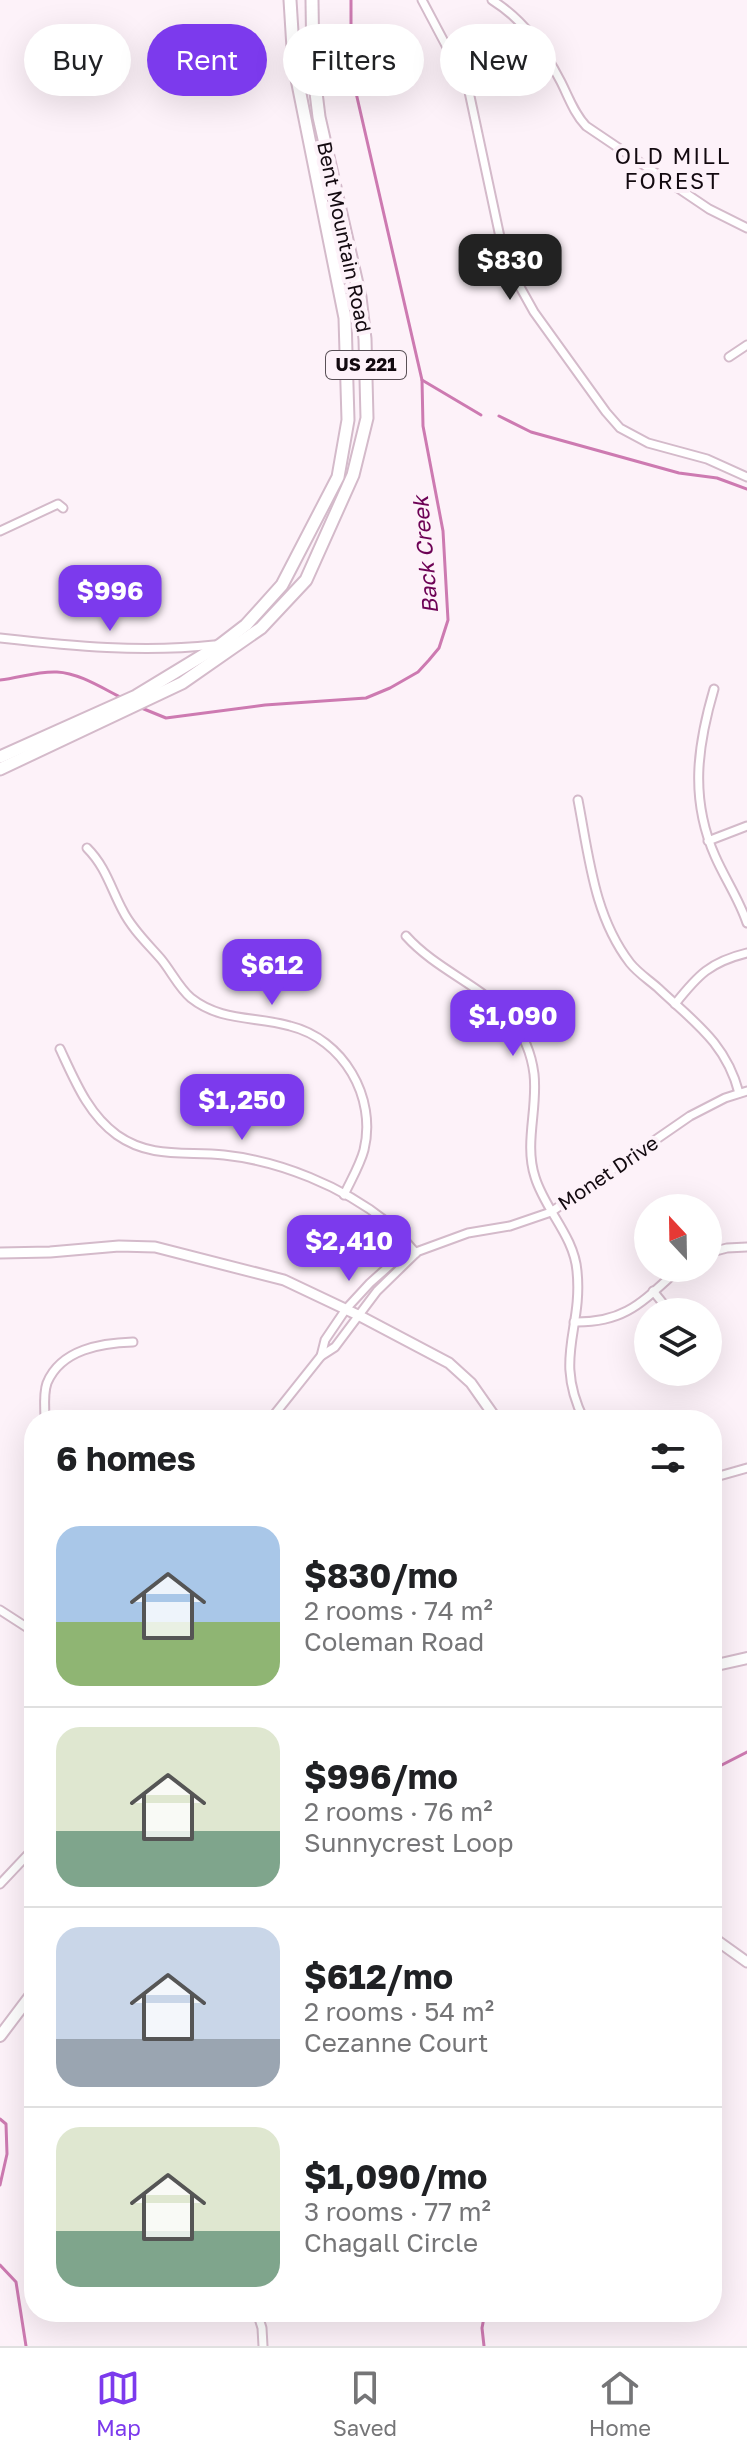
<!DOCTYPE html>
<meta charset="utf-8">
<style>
:root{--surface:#fff;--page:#f6f6f6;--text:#202124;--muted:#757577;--line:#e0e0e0;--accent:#7c3aed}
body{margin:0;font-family:"Golos Text",sans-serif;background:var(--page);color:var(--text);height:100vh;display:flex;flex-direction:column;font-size:30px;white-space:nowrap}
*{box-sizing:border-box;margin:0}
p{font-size:26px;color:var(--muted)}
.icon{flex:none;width:44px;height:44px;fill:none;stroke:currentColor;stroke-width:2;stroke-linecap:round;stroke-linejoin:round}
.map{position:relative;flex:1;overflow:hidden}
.panel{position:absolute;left:24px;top:1410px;width:698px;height:912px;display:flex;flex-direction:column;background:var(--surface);border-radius:32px;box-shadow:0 8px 32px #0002}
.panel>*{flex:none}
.top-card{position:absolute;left:24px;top:24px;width:700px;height:72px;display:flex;gap:16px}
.needle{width:52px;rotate:338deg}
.tools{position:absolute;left:634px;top:1194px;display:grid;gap:16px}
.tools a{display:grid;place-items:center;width:88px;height:88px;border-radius:50%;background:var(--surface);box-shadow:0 8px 32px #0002;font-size:40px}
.price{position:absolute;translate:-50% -68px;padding:0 18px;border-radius:16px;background:var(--accent);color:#fff;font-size:26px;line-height:52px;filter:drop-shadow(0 2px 4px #0008)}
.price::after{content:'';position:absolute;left:50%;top:48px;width:24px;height:18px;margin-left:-12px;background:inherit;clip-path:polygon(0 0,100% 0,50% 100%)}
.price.on{background:#222;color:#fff}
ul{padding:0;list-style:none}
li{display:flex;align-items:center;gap:24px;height:200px;padding:0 32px}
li+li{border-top:2px solid var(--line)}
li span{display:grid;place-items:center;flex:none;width:224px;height:160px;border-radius:24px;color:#555}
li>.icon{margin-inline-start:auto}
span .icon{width:96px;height:96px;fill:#fffc;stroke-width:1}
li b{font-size:34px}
h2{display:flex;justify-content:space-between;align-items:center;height:96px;padding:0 32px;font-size:34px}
.pill{padding:0 28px;border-radius:36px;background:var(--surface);box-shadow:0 8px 32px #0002;font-size:28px;line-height:72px}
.pill.on{background:var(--accent);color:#fff}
.dock{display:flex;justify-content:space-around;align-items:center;height:112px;border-top:2px solid var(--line);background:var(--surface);font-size:22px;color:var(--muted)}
.dock a{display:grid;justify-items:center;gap:4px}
.dock .on{color:var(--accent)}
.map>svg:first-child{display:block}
</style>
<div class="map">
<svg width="747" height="2346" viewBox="0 0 747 2346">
<rect width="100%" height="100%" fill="#fdf2f9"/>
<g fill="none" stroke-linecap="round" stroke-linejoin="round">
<!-- stream -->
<g stroke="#cd7ab1" stroke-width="3">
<path d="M422,380L481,415"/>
<path d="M499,416L531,432L679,473L717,478L747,489"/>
<path d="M0,680C19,678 37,671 57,672C79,673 102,688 122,698"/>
<path d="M139,707L166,718L265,705L366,698L390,688L418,672L429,660L439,648L448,620L443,531L423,426L422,380L351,71V0"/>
<path d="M712,1770L747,1752"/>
<path d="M0,2119L6,2124L7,2154L0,2185"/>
<path d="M0,2265L16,2282L26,2346"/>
<path d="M484,2346L482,2328L485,2312"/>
</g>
<!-- minor casing -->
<g stroke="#d4baca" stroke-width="11">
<g id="minor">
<path d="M422,0L468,87L500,237L510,269L534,312L606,412L620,428L648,443L707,459L747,477"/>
<path d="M492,0C524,20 544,49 561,82C569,98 574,113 586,126L709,209L747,228"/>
<path d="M729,357L747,345"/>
<path d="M0,531L58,504L63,508"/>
<path d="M0,638C72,646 142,653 214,645"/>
<path d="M714,689C697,747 690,799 715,856C725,879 739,899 747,923"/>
<path d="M578,800C589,857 594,916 630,963C638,973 649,980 658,988C694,1022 726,1043 739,1093"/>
<path d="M708,841L747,826"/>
<path d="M87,848C106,867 111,889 123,911C132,929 148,944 161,959C171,971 179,988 191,998C221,1022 256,1016 290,1026C343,1039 377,1097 364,1150C360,1165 351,1180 344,1195"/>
<path d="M406,936C450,985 524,995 534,1074C538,1109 524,1143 535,1177C545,1210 574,1236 577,1271C583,1330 553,1357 584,1420"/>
<path d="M675,1004C698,975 710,962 747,953"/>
<path d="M60,1049C75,1081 88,1114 117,1135C151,1159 186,1151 224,1155C280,1161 342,1186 387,1222C398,1230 406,1243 416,1253"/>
<path d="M708,1253L727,1248L747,1247"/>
<path d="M653,1291L670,1312"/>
<path d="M574,1322C626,1323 643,1301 680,1268"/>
<path d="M321,1356L325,1340L346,1309L370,1283L397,1259L468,1233L510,1226L551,1212L690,1116L725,1098L747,1091"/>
<path d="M45,1420C45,1408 43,1394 47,1383C61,1349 102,1343 133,1342"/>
<path d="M270,1420L321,1356L335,1347L377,1291L416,1253"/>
<path d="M712,1478L747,1468"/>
<path d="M0,1610L34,1632"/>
<path d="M0,1884L34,1848"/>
<path d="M257,2312L262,2328L263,2346"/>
</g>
</g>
<!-- tertiary casing -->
<g stroke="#d4baca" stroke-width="13">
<g id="tertiary">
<path d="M0,1253L50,1252L119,1246L155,1247L284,1280L360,1316L449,1363L471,1383L497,1420"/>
<path d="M712,1937L747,1962"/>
</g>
</g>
<!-- secondary casing -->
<g stroke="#d4baca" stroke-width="14">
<g id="secondary">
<path d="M712,1666L747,1658"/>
<path d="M0,2036L34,1991"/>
</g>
</g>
<!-- primary casing -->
<g stroke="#d4baca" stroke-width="15">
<g id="primary">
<path d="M0,757L136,696L220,645L246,625L282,585L338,477L348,420L345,318L294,64L290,0"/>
<path d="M0,769L182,683L261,628L306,580L353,475L367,418L365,339L360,297L319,117L313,68L312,0"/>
</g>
</g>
<!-- minor -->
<use href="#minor" stroke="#fff" stroke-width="7"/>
<!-- tertiary -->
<use href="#tertiary" stroke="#fff" stroke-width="9"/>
<!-- secondary -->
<use href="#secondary" stroke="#fff" stroke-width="10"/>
<!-- primary -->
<use href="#primary" stroke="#fff" stroke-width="11"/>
</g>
<g text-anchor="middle" stroke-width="8" stroke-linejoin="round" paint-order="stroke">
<!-- shield labels -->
<rect fill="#fdf2f9" stroke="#595056" stroke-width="2" x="326" y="351" width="80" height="28" rx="6"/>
<g font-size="18" font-weight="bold" fill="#130a10">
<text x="366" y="371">US 221</text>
</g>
<!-- street labels -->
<g font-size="20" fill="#130a10" stroke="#fdf2f9">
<text transform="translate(344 237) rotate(78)" y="7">Bent Mountain Road</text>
<text transform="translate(608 1173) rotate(-34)" y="7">Monet Drive</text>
</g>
<!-- neighbourhood labels -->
<g font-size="22" letter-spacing="2" fill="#130a10" stroke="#fdf2f9">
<text x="673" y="164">OLD MILL<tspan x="673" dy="25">FOREST</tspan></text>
</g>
<!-- water labels -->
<g font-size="22" font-style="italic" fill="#6d0255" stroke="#fdf2f9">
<text transform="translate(425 555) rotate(-95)" y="8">Back Creek</text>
</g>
</g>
</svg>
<div class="tools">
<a><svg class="needle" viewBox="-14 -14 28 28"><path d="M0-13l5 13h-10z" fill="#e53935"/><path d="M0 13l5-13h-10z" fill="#757577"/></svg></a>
<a><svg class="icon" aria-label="layers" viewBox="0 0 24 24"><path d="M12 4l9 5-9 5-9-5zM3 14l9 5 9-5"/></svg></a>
</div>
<b class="price on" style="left:510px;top:302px">$830</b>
<b class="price" style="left:110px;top:633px">$996</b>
<b class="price" style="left:272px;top:1007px">$612</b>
<b class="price" style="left:513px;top:1058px">$1,090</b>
<b class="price" style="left:242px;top:1142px">$1,250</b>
<b class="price" style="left:349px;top:1283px">$2,410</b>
<div class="top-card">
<a class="pill">Buy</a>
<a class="pill on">Rent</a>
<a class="pill">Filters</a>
<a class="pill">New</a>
</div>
<section class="panel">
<h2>6 homes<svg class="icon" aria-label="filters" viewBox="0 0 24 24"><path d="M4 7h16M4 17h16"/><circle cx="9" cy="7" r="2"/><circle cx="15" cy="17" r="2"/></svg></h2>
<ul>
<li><span style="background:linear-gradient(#a9c7e8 60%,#8fb573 0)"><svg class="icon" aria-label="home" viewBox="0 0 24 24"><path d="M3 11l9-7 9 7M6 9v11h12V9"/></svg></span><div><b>$830/mo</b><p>2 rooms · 74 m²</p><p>Coleman Road</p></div></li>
<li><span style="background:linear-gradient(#dfe7d0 65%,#7fa58c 0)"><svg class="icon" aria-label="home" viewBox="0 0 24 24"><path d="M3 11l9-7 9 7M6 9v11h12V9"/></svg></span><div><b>$996/mo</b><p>2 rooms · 76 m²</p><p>Sunnycrest Loop</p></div></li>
<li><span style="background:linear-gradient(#c9d6e8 70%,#9aa5b1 0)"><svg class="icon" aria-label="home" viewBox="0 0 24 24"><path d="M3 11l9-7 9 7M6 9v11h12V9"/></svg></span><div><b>$612/mo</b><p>2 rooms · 54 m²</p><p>Cezanne Court</p></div></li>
<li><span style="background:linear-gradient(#dfe7d0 65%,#7fa58c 0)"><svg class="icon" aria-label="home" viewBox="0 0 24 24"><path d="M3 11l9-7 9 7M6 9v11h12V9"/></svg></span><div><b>$1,090/mo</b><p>3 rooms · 77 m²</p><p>Chagall Circle</p></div></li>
</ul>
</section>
</div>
<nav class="dock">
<a class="on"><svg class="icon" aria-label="map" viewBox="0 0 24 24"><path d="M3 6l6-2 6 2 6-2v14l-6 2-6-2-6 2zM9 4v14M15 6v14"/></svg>Map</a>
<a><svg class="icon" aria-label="saved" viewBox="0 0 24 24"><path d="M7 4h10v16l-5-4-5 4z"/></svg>Saved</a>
<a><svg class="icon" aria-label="home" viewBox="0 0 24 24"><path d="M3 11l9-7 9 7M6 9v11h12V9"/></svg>Home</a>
</nav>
